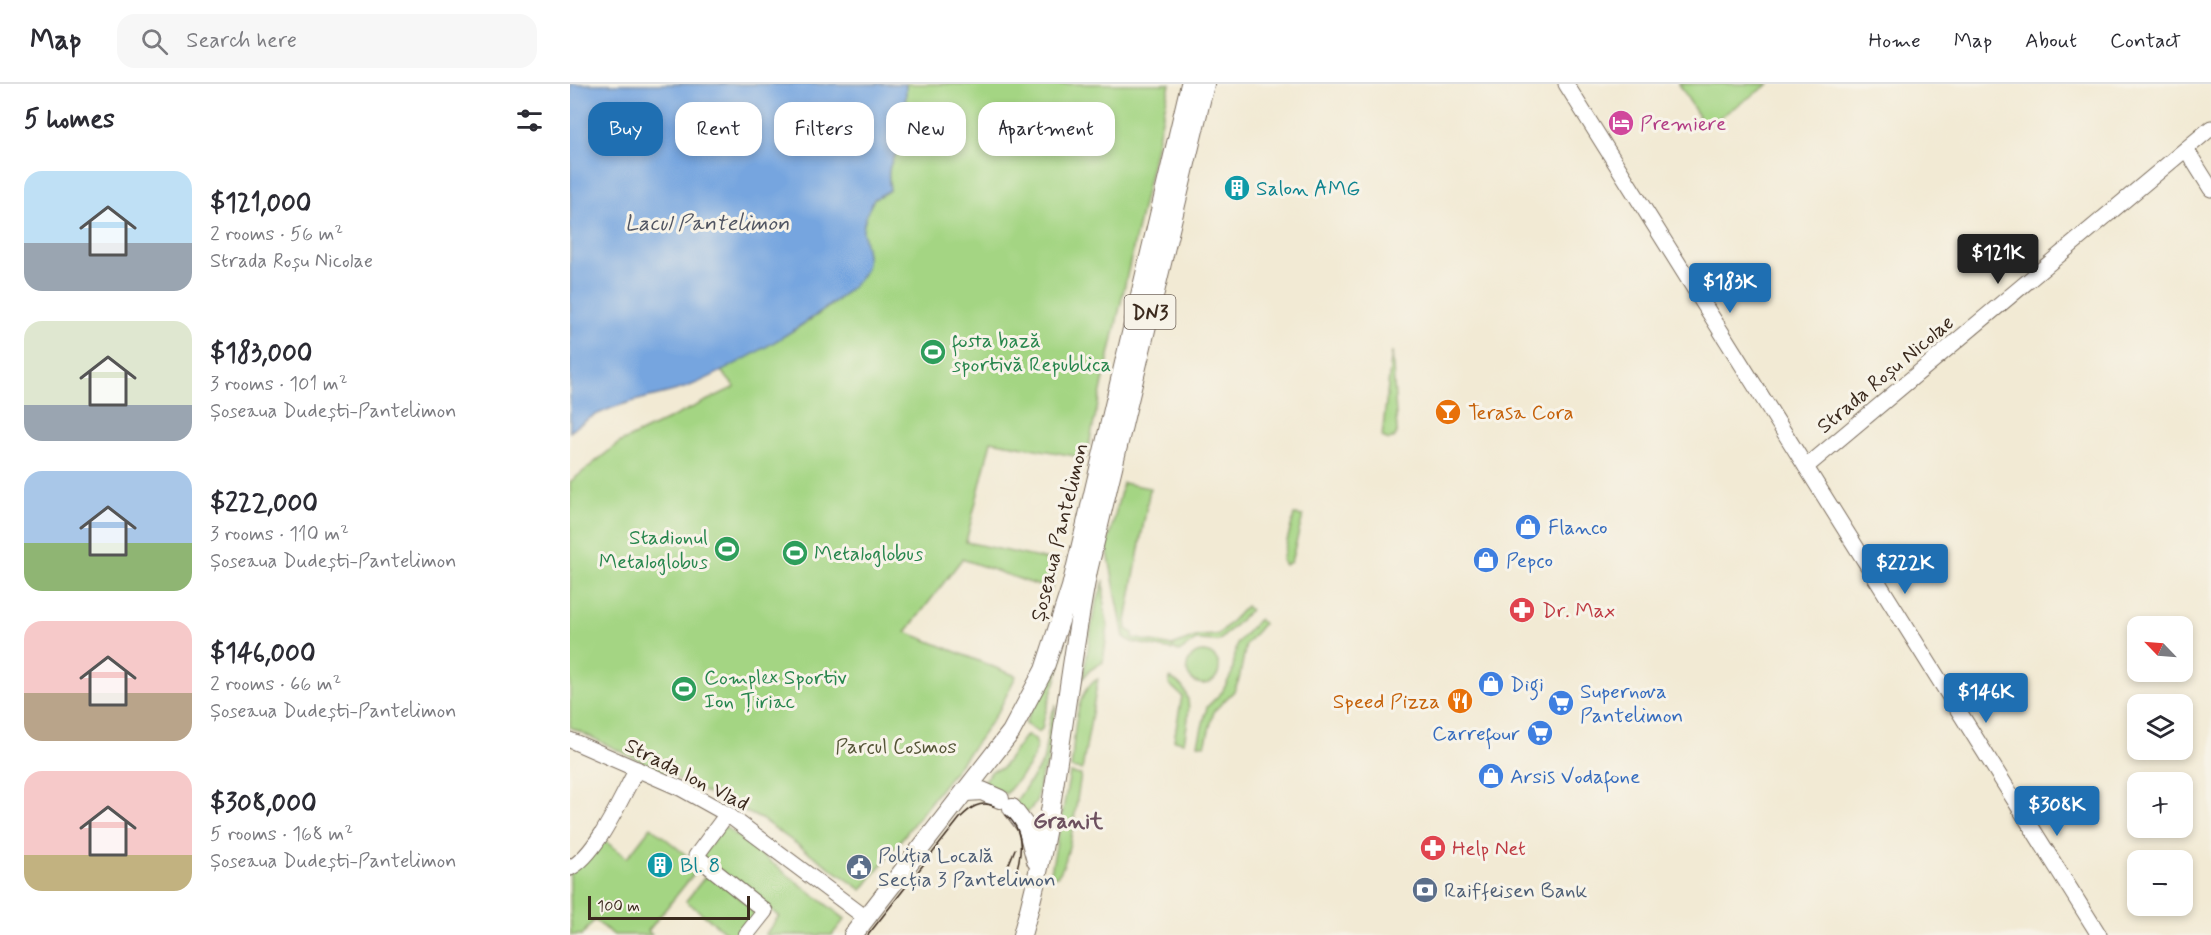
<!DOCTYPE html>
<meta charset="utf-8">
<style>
:root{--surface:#fff;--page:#f7f7f7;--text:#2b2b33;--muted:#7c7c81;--line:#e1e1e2;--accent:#1f6fb2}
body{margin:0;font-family:Mynerve,sans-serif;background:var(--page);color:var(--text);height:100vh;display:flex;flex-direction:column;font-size:22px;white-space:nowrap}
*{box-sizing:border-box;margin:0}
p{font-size:20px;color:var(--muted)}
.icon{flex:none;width:33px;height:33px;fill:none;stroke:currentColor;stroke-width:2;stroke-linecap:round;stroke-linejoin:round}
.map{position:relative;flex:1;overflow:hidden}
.sheet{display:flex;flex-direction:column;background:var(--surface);width:570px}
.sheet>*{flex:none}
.guide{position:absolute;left:18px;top:18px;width:570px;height:54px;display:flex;gap:12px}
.needle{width:39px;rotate:295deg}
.buttons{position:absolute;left:1557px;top:532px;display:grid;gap:12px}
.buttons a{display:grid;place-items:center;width:66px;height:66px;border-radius:12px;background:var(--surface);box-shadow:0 3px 9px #0003;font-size:30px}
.scale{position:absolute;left:18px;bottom:15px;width:162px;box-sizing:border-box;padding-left:6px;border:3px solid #3b2a1e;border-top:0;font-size:16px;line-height:21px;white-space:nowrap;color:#3b2a1e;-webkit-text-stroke:4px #f7f3e8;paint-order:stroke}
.price{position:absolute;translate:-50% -51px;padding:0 14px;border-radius:6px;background:var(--accent);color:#fff;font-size:20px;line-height:39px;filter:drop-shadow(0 2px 3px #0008)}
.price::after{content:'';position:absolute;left:50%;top:36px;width:18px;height:14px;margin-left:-9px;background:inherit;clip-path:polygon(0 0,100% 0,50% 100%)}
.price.on{background:#222;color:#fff}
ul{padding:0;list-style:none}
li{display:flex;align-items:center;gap:18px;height:150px;padding:0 24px}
li span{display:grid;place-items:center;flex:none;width:168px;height:120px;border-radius:18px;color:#555}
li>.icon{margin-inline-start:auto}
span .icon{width:72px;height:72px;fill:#fffc;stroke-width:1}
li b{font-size:26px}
h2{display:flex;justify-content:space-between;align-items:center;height:72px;padding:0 24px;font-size:26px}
.pill{padding:0 21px;border-radius:18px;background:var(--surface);box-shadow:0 3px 9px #0003;font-size:21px;line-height:54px}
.pill.on{background:var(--accent);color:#fff}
header{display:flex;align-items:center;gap:36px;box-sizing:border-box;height:84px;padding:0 30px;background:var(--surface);border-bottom:2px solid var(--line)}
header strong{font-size:28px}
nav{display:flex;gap:33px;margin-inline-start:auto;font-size:21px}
.search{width:420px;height:54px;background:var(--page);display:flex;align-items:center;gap:15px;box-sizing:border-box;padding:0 21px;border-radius:18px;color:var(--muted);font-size:22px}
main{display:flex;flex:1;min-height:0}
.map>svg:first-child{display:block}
</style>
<header>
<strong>Map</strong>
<div class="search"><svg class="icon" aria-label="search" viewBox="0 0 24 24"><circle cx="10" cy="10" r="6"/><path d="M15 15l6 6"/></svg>Search here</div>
<nav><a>Home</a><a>Map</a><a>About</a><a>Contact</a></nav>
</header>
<main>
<section class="sheet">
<h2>5 homes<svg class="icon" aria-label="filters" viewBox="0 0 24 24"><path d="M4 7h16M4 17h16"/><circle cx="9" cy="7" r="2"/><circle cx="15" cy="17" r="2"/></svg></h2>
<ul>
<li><span style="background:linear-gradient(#bfe0f5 60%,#9aa5b1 0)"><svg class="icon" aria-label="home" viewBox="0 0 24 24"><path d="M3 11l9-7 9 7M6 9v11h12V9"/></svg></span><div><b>$121,000</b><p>2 rooms · 56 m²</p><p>Strada Roșu Nicolae</p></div></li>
<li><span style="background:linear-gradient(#dfe7d0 70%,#9aa5b1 0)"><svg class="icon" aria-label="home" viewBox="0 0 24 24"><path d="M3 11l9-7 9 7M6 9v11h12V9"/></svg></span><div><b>$183,000</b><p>3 rooms · 101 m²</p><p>Șoseaua Dudești-Pantelimon</p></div></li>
<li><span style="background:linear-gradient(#a9c7e8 60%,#8fb573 0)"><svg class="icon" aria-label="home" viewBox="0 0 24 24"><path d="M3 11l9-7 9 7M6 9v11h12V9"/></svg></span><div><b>$222,000</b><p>3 rooms · 110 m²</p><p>Șoseaua Dudești-Pantelimon</p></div></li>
<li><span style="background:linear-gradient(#f6c9c9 60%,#b9a48a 0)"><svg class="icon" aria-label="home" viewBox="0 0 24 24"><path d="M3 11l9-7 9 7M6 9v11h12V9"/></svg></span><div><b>$146,000</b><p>2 rooms · 66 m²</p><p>Șoseaua Dudești-Pantelimon</p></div></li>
<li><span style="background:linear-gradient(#f6c9c9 70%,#c2b280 0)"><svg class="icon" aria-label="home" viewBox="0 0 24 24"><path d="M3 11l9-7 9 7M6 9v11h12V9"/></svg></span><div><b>$308,000</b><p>5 rooms · 168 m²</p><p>Șoseaua Dudești-Pantelimon</p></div></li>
</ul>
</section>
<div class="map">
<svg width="1641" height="851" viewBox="0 0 1641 851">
<rect width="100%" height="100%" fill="#f7f3e8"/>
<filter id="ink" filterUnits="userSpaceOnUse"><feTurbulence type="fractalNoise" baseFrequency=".0167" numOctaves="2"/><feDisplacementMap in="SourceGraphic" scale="12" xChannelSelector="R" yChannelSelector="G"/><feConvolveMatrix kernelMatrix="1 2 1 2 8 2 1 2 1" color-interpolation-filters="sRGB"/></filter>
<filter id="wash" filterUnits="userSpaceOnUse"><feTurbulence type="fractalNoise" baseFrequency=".008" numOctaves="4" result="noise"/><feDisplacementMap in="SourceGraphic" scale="24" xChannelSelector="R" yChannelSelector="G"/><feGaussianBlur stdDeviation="1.35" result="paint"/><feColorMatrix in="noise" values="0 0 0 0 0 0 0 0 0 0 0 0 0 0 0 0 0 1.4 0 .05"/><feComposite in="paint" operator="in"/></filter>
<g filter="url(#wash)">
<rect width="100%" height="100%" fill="#f2ead4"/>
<!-- green -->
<g fill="#a4d583" stroke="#708050" stroke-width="1.5">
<path d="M336,0H600L516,374L421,357L396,458L488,478L481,506L392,475L336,548L446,592L429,626L410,654L292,806L191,735L0,643V398L49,359L165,303L151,287C188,267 275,223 294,187C301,174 293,159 293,146C294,135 299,124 304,115L320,106C317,89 318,80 329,66C314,44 331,40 335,20C336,14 336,7 336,0Z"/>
<path d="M1109,0H1199L1135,43Z"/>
<path d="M822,267L827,347L825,353L819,356L812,353Z"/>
<path d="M553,399L580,404L556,537L557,545L563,549V554L602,562L628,552L648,551L676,522L680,526L649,557L626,556L609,568L603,564L602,566L562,558L554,553L537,463Z"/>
<path d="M724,431L733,432L721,478L715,481L712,476Z"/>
<path d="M534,496V523L538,542L533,578L520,586L513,594L524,528Z"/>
<path d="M689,535L693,540L676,560L669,596L664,607L644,627L636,658L634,661L628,660L637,623L652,608L662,589L667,559Z"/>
<path d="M495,548C495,583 477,612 472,645L468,648L455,640Z"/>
<circle cx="633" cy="584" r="16"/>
<path d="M600,594C627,606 618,635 614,658L604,656L612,612L599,600Z"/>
<path d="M528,595L512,686L501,684C505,659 502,608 528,595Z"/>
<path d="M486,621L478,680L472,689L466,719L457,729L444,720L473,678L481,631Z"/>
<path d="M456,651L465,655C472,673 446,697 436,710L413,699L422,687L432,684Z"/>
<path d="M500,689L511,691C507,710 500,783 487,792L480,793Z"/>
<path d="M154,742L275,835L262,851H195L209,832L131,773Z"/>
<path d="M81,743L130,782L78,847L82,851H44L24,836L12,851H1L0,789L31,754L57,774Z"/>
<path d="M138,789L188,828L170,851H159L116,817Z"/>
</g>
<!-- water -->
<path fill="#76a5df" stroke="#58687e" stroke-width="1.5" d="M0,0H336C336,7 336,14 335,20C331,40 313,44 329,66C318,80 317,89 320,106L304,115C299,124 294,135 293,145C293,158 301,173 295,186C282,218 149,293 114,304C76,316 31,320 0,348Z"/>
</g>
<g filter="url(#ink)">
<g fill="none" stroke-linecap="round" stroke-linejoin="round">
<!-- minor casing -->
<g stroke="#7b6d5e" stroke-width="17">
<g id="minor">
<path d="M996,0L1529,851"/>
<path d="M1616,65L1641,105"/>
<path d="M1236,383L1641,44"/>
<path d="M0,656L112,705L157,730L296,834"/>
<path d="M157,730L126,772L195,827L176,851"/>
<path d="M0,784C27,771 52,712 67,685"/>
</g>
</g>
<!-- major casing -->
<g stroke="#7b6d5e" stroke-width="20">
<g id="major">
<path d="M396,708L412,707L430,715"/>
<path d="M442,724L457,744L466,777"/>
<path d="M283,851L441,648L474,586L501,503L620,0"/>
<path d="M452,851C487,733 494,607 518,487L635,0"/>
</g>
</g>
<!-- minor -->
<use href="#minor" stroke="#fff" stroke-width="15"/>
<!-- major -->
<use href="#major" stroke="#fff" stroke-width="18"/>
<!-- tram -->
<g stroke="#3b2a1e" stroke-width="1.5">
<path d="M436,731C456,747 452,772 444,794"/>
<path d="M436,787L445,765"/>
<path d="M298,851L390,734C400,724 410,716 424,722"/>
</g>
</g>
</g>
<!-- icons -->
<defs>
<g id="hotel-disc" transform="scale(1.35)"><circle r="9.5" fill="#d1479c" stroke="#f7f3e8"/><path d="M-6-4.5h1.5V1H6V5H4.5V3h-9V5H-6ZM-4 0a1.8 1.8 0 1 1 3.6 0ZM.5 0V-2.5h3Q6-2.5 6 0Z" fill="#fff"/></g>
<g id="building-disc" transform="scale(1.35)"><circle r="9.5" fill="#0f9aa8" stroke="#f7f3e8"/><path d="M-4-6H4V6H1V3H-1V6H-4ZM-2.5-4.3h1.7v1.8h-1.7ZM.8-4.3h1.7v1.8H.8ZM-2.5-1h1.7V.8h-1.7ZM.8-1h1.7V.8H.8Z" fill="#fff"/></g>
<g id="stadium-disc" transform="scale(1.35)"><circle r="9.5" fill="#2e9e5b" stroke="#f7f3e8"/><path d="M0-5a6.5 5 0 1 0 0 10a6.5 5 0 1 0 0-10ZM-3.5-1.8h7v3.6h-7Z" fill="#fff"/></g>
<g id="bar-disc" transform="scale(1.35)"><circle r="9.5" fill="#e8710a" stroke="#f7f3e8"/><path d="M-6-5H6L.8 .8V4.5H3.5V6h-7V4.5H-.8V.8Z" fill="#fff"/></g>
<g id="shop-disc" transform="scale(1.35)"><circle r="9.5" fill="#3f7fe0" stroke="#f7f3e8"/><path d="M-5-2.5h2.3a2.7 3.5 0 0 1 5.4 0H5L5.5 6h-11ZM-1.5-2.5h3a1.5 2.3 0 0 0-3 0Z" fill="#fff"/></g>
<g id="pharmacy-disc" transform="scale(1.35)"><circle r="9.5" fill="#e0444e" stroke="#f7f3e8"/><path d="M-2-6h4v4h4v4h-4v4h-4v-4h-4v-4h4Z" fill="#fff"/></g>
<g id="restaurant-disc" transform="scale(1.35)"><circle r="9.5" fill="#e8710a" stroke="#f7f3e8"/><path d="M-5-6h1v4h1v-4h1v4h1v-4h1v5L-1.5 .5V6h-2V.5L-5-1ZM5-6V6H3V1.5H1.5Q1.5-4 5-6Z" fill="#fff"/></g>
<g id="supermarket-disc" transform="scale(1.35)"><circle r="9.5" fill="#3f7fe0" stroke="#f7f3e8"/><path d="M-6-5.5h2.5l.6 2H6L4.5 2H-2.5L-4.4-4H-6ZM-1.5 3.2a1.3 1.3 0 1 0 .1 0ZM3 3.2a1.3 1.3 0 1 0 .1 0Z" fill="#fff"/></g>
<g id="civic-disc" transform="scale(1.35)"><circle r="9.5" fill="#5c6f8a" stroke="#f7f3e8"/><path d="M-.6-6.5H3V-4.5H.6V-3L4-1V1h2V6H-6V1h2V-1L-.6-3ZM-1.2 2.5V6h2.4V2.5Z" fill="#fff"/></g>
<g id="bank-disc" transform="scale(1.35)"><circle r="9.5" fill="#5c6f8a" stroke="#f7f3e8"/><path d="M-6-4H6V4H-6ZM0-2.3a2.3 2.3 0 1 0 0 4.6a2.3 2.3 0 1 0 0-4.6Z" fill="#fff"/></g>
</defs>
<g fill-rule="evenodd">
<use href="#hotel-disc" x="1051" y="39"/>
<use href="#building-disc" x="667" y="104"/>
<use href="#stadium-disc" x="363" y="268"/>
<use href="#bar-disc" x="878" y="328"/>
<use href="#shop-disc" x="958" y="443"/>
<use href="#stadium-disc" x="157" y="465"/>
<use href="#stadium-disc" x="225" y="469"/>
<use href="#shop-disc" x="916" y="476"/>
<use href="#pharmacy-disc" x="952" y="526"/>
<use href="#shop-disc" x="921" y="600"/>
<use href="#stadium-disc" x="114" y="605"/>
<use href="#restaurant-disc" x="890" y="617"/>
<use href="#supermarket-disc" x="991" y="619"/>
<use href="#supermarket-disc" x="970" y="649"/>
<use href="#shop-disc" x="921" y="692"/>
<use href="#pharmacy-disc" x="863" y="764"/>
<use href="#building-disc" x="90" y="781"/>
<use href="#civic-disc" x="289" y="783"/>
<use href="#bank-disc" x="855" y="806"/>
</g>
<g text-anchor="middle" stroke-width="6" stroke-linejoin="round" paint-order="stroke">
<!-- shield labels -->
<rect fill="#f7f3e8" stroke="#73665b" stroke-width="1.5" x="554.5" y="211" width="51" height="34" rx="4.5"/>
<g font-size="20" font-weight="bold" fill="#3b2a1e">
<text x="580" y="235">DN3</text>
</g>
<!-- hotel labels -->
<g font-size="21" fill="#b23c85" stroke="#f7f3e8" text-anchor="start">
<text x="1070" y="46">Premiere</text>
</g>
<!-- culture labels -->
<g font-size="21" fill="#0d838f" stroke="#f7f3e8" text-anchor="start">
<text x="686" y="111">Salon AMG</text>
<text x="110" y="788">Bl. 8</text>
</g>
<!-- leisure labels -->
<g font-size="21" fill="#27864d" stroke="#f7f3e8" text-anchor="start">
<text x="382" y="263">fosta bază<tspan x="382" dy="24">sportivă Republica</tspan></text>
<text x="138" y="460" text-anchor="end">Stadionul<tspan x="138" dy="24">Metaloglobus</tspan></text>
<text x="244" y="476">Metaloglobus</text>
<text x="134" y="600">Complex Sportiv<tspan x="134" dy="24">Ion Țiriac</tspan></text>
</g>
<!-- street labels -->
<g font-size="21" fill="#3b2a1e" stroke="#f7f3e8">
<text transform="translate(1315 290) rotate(-40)" y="7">Strada Roșu Nicolae</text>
<text transform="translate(489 448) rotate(-76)" y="7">Șoseaua Pantelimon</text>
<text transform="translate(117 690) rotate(27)" y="7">Strada Ion Vlad</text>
</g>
<!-- food labels -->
<g font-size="21" fill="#c56008" stroke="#f7f3e8" text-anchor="start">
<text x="898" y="335">Terasa Cora</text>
<text x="870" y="624" text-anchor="end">Speed Pizza</text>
</g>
<!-- shop labels -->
<g font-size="21" fill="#366cbe" stroke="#f7f3e8" text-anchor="start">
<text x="978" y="450">Flanco</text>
<text x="936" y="483">Pepco</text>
<text x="940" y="607">Digi</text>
<text x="1010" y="614">Supernova<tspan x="1010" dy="24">Pantelimon</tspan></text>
<text x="950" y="656" text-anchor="end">Carrefour</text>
<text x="940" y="699">Arsis Vodafone</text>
</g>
<!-- health labels -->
<g font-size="21" fill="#be3a42" stroke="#f7f3e8" text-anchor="start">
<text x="972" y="533">Dr. Max</text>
<text x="882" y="771">Help Net</text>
</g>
<!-- park labels -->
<g font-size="21" fill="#555537" stroke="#f7f3e8">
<text x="326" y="669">Parcul Cosmos</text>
</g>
<!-- service labels -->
<g font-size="21" fill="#4e5e75" stroke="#f7f3e8" text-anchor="start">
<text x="308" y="778">Poliția Locală<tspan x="308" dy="24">Secția 3 Pantelimon</tspan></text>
<text x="874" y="813">Raiffeisen Bank</text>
</g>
<!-- water labels -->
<g font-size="22" font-style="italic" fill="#505562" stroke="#f7f3e8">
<text x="137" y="146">Lacul Pantelimon</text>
</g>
<!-- neighbourhood labels -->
<g font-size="22" font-weight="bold" fill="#6d505f" stroke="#f7f3e8">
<text x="498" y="744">Granit</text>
</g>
</g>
</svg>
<div class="buttons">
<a><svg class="needle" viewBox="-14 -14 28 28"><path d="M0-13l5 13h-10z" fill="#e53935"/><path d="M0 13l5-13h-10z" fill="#7c7c81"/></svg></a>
<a><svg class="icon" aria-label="layers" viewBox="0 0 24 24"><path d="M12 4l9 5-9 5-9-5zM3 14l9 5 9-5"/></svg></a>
<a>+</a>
<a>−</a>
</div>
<div class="scale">100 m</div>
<b class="price on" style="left:1428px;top:201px">$121K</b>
<b class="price" style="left:1160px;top:230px">$183K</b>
<b class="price" style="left:1335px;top:511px">$222K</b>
<b class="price" style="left:1416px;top:640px">$146K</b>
<b class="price" style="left:1487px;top:753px">$308K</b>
<div class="guide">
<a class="pill on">Buy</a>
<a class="pill">Rent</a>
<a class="pill">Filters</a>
<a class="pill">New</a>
<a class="pill">Apartment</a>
</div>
</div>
</main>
